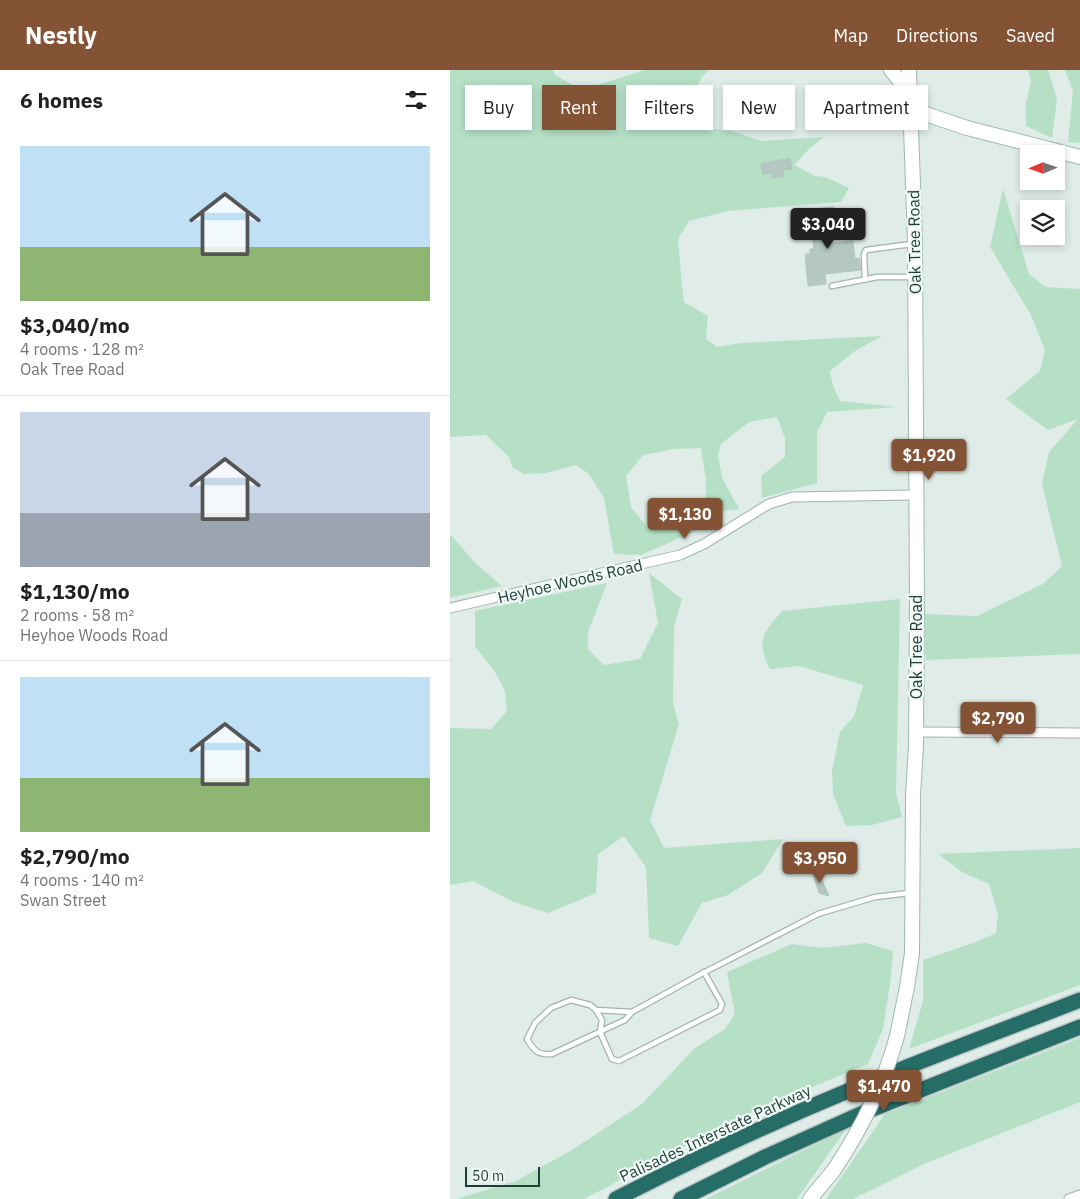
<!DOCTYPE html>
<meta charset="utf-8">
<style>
:root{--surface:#fff;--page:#f2f2f2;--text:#202124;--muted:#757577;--line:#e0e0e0;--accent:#845235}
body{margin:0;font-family:"IBM Plex Sans",sans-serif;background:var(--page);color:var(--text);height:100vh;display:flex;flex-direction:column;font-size:19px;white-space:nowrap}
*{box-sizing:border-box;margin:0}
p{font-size:16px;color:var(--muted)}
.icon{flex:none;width:28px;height:28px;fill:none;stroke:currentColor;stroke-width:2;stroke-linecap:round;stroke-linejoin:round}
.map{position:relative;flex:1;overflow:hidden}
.details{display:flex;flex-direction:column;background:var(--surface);width:450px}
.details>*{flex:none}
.hud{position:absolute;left:15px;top:15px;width:475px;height:45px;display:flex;gap:10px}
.needle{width:32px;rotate:268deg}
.fabs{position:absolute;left:570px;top:75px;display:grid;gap:10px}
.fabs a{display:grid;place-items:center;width:45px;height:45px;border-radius:0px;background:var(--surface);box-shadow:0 2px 8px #0003;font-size:25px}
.scale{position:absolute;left:15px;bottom:12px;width:75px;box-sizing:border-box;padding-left:5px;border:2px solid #1e3e39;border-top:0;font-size:14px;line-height:18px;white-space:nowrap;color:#1e3e39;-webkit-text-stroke:4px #f0f8f5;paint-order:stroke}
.price{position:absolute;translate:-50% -42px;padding:0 11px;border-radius:5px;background:var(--accent);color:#fff;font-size:16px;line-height:32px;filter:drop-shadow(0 1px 2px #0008)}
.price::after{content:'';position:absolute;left:50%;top:30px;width:15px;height:11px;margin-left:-8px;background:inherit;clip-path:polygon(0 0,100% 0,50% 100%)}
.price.active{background:#222;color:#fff}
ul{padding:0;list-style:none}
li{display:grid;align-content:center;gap:10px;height:265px;padding:0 20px}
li+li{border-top:1px solid var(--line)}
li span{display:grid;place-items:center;height:155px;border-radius:0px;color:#555}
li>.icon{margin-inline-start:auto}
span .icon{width:90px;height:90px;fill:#fffc;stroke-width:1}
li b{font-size:21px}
h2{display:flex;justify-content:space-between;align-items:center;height:60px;padding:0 20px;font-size:21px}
.tag{padding:0 18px;border-radius:0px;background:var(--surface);box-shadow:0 2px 8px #0003;font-size:18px;line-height:45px}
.tag.active{background:var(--accent);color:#fff}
header{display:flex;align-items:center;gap:30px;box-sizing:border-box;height:70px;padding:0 25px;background:var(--accent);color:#fff}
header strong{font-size:24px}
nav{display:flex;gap:28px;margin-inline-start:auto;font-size:18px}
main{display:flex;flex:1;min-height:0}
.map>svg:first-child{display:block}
</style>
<header>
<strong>Nestly</strong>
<nav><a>Map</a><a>Directions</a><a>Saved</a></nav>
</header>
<main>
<section class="details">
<h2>6 homes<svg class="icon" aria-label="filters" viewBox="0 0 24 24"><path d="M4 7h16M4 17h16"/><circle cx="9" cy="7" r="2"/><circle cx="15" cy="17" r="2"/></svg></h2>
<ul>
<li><span style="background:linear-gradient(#bfe0f5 65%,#8fb573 0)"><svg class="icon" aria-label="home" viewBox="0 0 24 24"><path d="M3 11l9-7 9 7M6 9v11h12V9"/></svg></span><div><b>$3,040/mo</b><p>4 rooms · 128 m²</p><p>Oak Tree Road</p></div></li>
<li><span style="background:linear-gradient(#c9d6e8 65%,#9aa5b1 0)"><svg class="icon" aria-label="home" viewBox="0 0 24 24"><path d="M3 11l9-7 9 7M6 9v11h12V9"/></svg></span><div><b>$1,130/mo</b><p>2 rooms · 58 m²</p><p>Heyhoe Woods Road</p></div></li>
<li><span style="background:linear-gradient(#bfe0f5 65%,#8fb573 0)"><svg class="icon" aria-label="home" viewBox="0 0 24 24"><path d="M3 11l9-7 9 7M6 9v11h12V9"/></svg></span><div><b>$2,790/mo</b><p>4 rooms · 140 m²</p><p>Swan Street</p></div></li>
</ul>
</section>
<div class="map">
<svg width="630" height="1129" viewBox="0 0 630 1129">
<rect width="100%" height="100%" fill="#dfece8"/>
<!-- green -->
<g fill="#b5e0c6">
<path d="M0,0H103L104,4L131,20L195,0H259L251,8L239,37L254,58L282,61L311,71L374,67L359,79L344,95L365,106L375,107L399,118L391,132L278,141L239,151L228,169L232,216L234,232L258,246L256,269L267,277L290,273L432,266L405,281L380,301L383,316L390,331L447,337L377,342L367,363V413L312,428L311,406L335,387V368L327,347L299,352L271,374L268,385L272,408L289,439L256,443V410L251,378L224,379L193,385L176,406L181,437L197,457L250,459L191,485L164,484L154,428L139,404L126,395L96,403L74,404L63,398L59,387L36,365L0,367Z"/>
<path d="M578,0H598L607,29L602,68L576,56V33L581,12Z"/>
<path d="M615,0H630V73L618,72L623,21Z"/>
<path d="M553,119L579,204L596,217L630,219V584L476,590L474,544L527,546L593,514L612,496L592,414L599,382L628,349L598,360L556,329L590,301L595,280L581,245L540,177Z"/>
<path d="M0,464L26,494L52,516L0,528Z"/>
<path d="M199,503L232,529L224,557L223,634L229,654L200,750L214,778L333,769L312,803L278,825L252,833L228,876L199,868L196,797L174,766L148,784L146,823L98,843L64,832L23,811L0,815V658L41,659L57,641L55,621L44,600L25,577V541L157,513L138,562V579L154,595L190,589L208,553Z"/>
<path d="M450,529L446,723L452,747L422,755L396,756L383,724L382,701L390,662L404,646L413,615L349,596L320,599C306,570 312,564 332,541Z"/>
<path d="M630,778V915L459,979L473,931V890L523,873L546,863L548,844L539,814L512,802L488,784Z"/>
<path d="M416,873L443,881L441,907L433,959L418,994L297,1044L134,1129H7L66,1111L122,1080L192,1034L245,978L275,959L285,944L277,902L342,874L372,878Z"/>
<path d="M630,968V1032L474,1094L403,1129H376L435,1044Z"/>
<path d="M396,1059L347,1129H256Z"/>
</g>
<!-- building -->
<g fill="#b4c7c1" stroke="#b1c6c0">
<path d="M340,88L342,99L333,100L334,106L322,108L321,103L313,104L311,94Z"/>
<path d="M384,137L386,151L380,152L382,173L403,171L405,189L409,188L411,200L375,204L376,214L358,216L355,184H360V179H364L360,139Z"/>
<path d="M368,801L379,826L369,823L363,803Z"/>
</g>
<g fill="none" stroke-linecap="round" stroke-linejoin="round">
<!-- lane casing -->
<g stroke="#a1b4b0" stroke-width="7">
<g id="lane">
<path d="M415,209L414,184L416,180L462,174"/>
<path d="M382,216L427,207H463"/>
<path d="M146,940L152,950L150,962L162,989L169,991L270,940L272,934L254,902"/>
<path d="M182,942L146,940L140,935L121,930L101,938L85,953L77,969C84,981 88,985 102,984L175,950L182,942L251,904L368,844L425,827L459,823"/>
</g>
</g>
<!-- street casing -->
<g stroke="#a1b4b0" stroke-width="11">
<g id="street">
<path d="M0,538L230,485L254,474L319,434L342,427L465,425"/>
<path d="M466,662L630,663"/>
<path d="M619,1129L630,1125"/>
</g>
</g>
<!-- secondary casing -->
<g stroke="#9cb9b2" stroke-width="16">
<g id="secondary">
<path d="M441,0L460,24"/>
<path d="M461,39L517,58L630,87"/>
<path d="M447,966L457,917L462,883L463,725L466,676L467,537L465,173L459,0"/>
<path d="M360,1129L384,1100"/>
</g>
</g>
<!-- highway casing -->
<g stroke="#c0c9c8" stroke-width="18">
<g id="highway">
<path d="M166,1129C240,1091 316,1055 393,1023C471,990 551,961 630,930"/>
<path d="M231,1129L315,1087L415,1042L630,957"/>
</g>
</g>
<!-- lane -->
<use href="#lane" stroke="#fff" stroke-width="4.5"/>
<!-- street -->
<use href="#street" stroke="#fff" stroke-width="9"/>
<!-- secondary -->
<use href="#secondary" stroke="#fff" stroke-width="14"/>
<!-- highway -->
<use href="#highway" stroke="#276d67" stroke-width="15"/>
<!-- secondary-bridge casing -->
<g stroke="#9cb9b2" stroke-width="16" stroke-linecap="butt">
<path id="secondary-bridge" d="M384,1100C411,1059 434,1014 447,966"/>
</g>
<!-- secondary-bridge -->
<use href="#secondary-bridge" stroke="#fff" stroke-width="14"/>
</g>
<g text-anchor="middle" stroke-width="4.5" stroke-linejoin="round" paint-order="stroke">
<!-- street labels -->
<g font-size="16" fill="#1e3e39" stroke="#f0f8f5">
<text transform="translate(464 172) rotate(-91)" y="6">Oak Tree Road</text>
<text transform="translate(120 511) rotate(-13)" y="6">Heyhoe Woods Road</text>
<text transform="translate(466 577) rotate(-90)" y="6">Oak Tree Road</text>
<text transform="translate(265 1063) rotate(-25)" y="6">Palisades Interstate Parkway</text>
</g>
</g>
</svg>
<div class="fabs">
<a><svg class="needle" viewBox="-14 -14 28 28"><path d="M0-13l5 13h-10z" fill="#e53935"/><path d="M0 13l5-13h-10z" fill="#757577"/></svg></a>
<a><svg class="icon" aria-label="layers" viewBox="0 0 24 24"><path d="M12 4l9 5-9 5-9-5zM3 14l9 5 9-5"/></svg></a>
</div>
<div class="scale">50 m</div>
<b class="price active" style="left:378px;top:180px">$3,040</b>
<b class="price" style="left:479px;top:411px">$1,920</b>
<b class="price" style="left:235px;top:470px">$1,130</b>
<b class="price" style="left:548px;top:674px">$2,790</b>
<b class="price" style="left:370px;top:814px">$3,950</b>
<b class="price" style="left:434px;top:1042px">$1,470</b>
<div class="hud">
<a class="tag">Buy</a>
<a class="tag active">Rent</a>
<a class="tag">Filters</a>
<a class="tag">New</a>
<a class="tag">Apartment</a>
</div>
</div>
</main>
